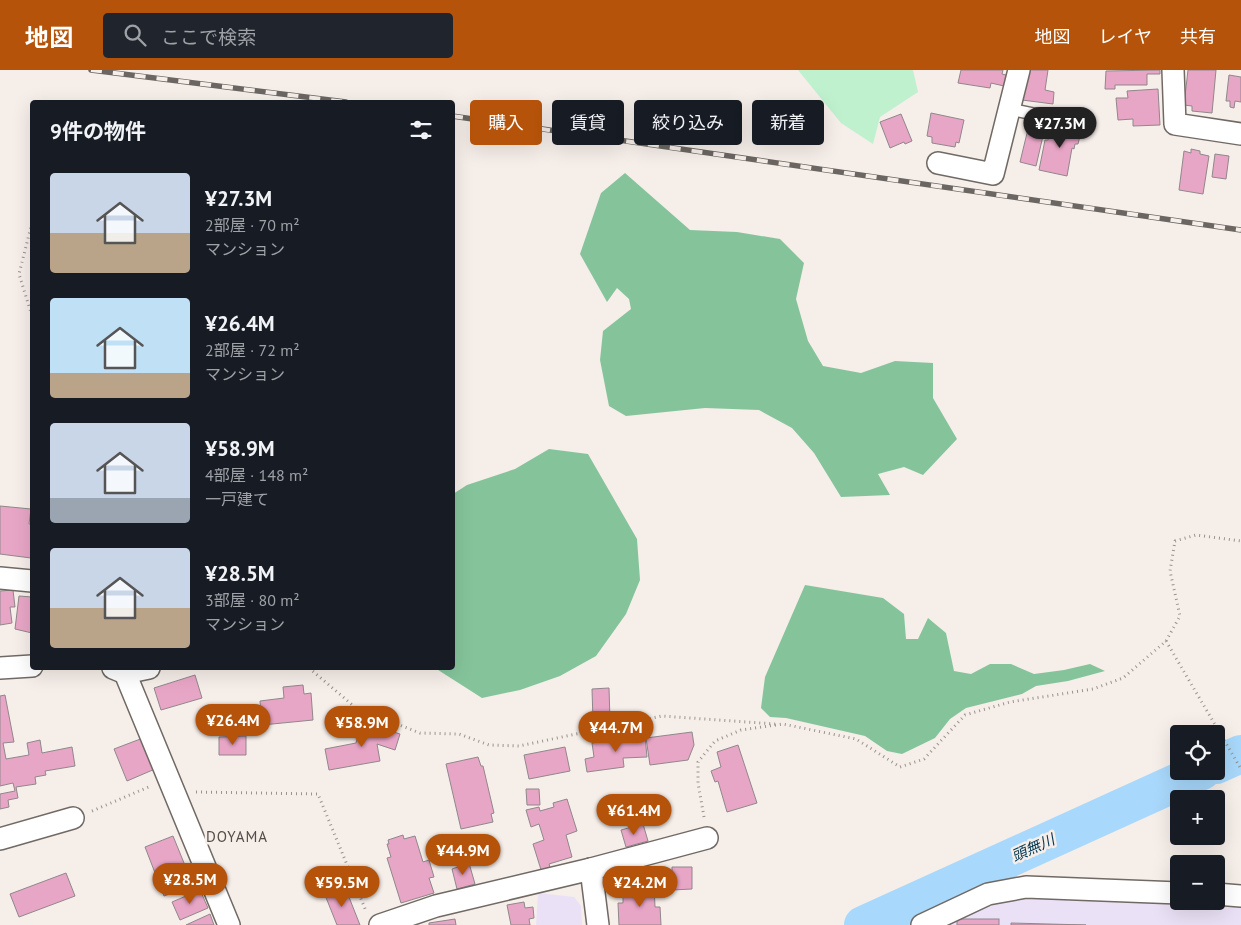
<!DOCTYPE html>
<html lang="ja">
<meta charset="utf-8">
<style>
:root{--surface:#171b24;--page:#20242c;--text:#f1f3f6;--muted:#9ea1a6;--accent:#b45309}
body{margin:0;font-family:"PT Sans","Noto Sans JP",sans-serif;background:var(--page);color:var(--text);height:100vh;display:flex;flex-direction:column;font-size:19px;white-space:nowrap}
*{box-sizing:border-box;margin:0}
p{font-size:16px;color:var(--muted)}
.icon{flex:none;width:28px;height:28px;fill:none;stroke:currentColor;stroke-width:2;stroke-linecap:round;stroke-linejoin:round}
.map{position:relative;flex:1;overflow:hidden}
.panel{position:absolute;left:30px;top:30px;width:425px;height:570px;display:flex;flex-direction:column;background:var(--surface);border-radius:5px;box-shadow:0 5px 20px #0002}
.panel>*{flex:none}
.guide{position:absolute;left:470px;top:30px;width:475px;height:45px;display:flex;gap:10px}
.controls{position:absolute;left:1170px;top:655px;display:grid;gap:10px}
.controls a{display:grid;place-items:center;width:55px;height:55px;border-radius:5px;background:var(--surface);box-shadow:0 5px 20px #0002;font-size:25px}
.price{position:absolute;translate:-50% -42px;padding:0 11px;border-radius:18px;background:var(--accent);color:#fff;font-size:16px;line-height:32px;filter:drop-shadow(0 1px 2px #0008)}
.price::after{content:'';position:absolute;left:50%;top:30px;width:15px;height:11px;margin-left:-8px;background:inherit;clip-path:polygon(0 0,100% 0,50% 100%)}
.price.selected{background:#222;color:#fff}
ul{padding:0;list-style:none}
li{display:flex;align-items:center;gap:15px;height:125px;padding:0 20px}
li span{display:grid;place-items:center;flex:none;width:140px;height:100px;border-radius:5px;color:#555}
li>.icon{margin-inline-start:auto}
span .icon{width:60px;height:60px;fill:#fffc;stroke-width:1}
li b{font-size:21px}
h2{display:flex;justify-content:space-between;align-items:center;height:60px;padding:0 20px;font-size:21px}
.chip{padding:0 18px;border-radius:5px;background:var(--surface);box-shadow:0 5px 20px #0002;font-size:18px;line-height:45px}
.chip.selected{background:var(--accent);color:#fff}
header{display:flex;align-items:center;gap:30px;box-sizing:border-box;height:70px;padding:0 25px;background:var(--accent);color:#fff}
header strong{font-size:24px}
nav{display:flex;gap:28px;margin-inline-start:auto;font-size:18px}
.search{width:350px;height:45px;background:var(--page);display:flex;align-items:center;gap:12px;box-sizing:border-box;padding:0 18px;border-radius:5px;color:var(--muted);font-size:19px}
.map>svg:first-child{display:block}
</style>
<header>
<strong>地図</strong>
<div class="search"><svg class="icon" aria-label="search" viewBox="0 0 24 24"><circle cx="10" cy="10" r="6"/><path d="M15 15l6 6"/></svg>ここで検索</div>
<nav><a>地図</a><a>レイヤ</a><a>共有</a></nav>
</header>
<div class="map">
<svg width="1241" height="855" viewBox="0 0 1241 855">
<rect width="100%" height="100%" fill="#f6eee9"/>
<!-- commercial -->
<g fill="#ebe1f6">
<path d="M538,823L574,827L581,836L582,855H536Z"/>
<path d="M1006,826L1241,833V855H945Z"/>
</g>
<!-- green -->
<path fill="#bff1cf" d="M798,0H913L918,22L880,47L873,74L841,53Z"/>
<!-- forest -->
<g fill="#85c49b">
<path d="M625,103L690,160L737,162L780,169L804,193L796,229L808,271L823,296L861,303L895,291L933,293V328L957,369L923,405L904,397L878,404L890,425L841,427L814,383L792,358L759,340L705,338L626,346L609,336L600,290L603,261L631,239L629,229L617,218L607,232L580,184L601,123Z"/>
<path d="M549,379L588,384L637,469L640,510L626,544L596,586L560,606L520,620L482,628L435,598H452L453,424L467,415L515,399Z"/>
<path d="M805,515L883,528L904,544L906,569H918L928,548L946,563L954,601L971,604L990,594H1011L1034,604L1064,600L1090,594L1105,601L1068,611L1036,616L1022,624L966,638L950,649L935,668L902,684L887,681L865,666L786,648L770,647L761,638L765,607Z"/>
</g>
<g fill="none" stroke-linecap="round" stroke-linejoin="round">
<!-- river -->
<g stroke="#a8d8fb" stroke-width="38">
<path d="M1216,695L1241,684"/>
<path d="M863,855L1202,701"/>
</g>
</g>
<!-- building -->
<g fill="#e8a6c6" stroke="#90878b">
<path d="M961,0H1003L1002,4L1006,5L1004,16L991,13L990,18L958,13Z"/>
<path d="M1029,0H1048L1045,20L1054,22L1053,34L1022,30L1025,10H1028Z"/>
<path d="M1160,0V4H1147V15H1115V19H1105L1106,1Z"/>
<path d="M1188,0H1216L1212,43L1192,41V36L1184,35Z"/>
<path d="M1229,5L1241,7V32L1235,31L1234,38L1230,37V31H1226Z"/>
<path d="M1158,19L1160,55L1133,56V49L1118,50L1116,28H1128L1127,21Z"/>
<path d="M931,43L964,50L959,73L956,72L955,77L932,73V67L927,66Z"/>
<path d="M901,44L912,71L905,74L904,72L890,78L880,52Z"/>
<path d="M1059,52L1086,57L1085,62H1081L1078,74H1075L1074,79L1072,78L1067,106L1039,100L1045,70H1048L1050,63L1057,64Z"/>
<path d="M1028,59L1033,60V63L1043,66L1036,96L1020,92Z"/>
<path d="M1191,79L1200,81V84L1209,86L1203,124L1179,120L1184,81L1191,83Z"/>
<path d="M1215,84L1229,86L1226,109L1212,107Z"/>
<path d="M0,436L31,439L29,454H32L31,488L0,484Z"/>
<path d="M13,520L15,537H10L12,553L0,555V521Z"/>
<path d="M19,526L32,527V563L15,559Z"/>
<path d="M195,605L202,628L161,640L154,618Z"/>
<path d="M303,615L304,624L311,623L313,650L262,655L260,631L284,628L283,617Z"/>
<path d="M609,618L610,650L593,651L592,619Z"/>
<path d="M5,625L14,672L3,673L6,689L29,685L27,673L40,670L42,683L72,677L75,696L45,701L46,705L35,707L36,714L16,717L18,728L8,730L9,737L0,739V724L15,721L13,713L0,716V626Z"/>
<path d="M362,652L400,664L395,680L377,674L380,691L329,700L325,679L356,673Z"/>
<path d="M692,662L694,675L688,690L650,695L646,668Z"/>
<path d="M246,666V685H219V667Z"/>
<path d="M645,666L647,687L623,688L624,697L587,702L585,689L594,687L592,673Z"/>
<path d="M143,668L155,699L127,711L114,679Z"/>
<path d="M738,675L757,733L727,742L718,711L715,712L711,701L721,697L717,682Z"/>
<path d="M565,677L570,701L529,709L524,685Z"/>
<path d="M478,687L481,696H483L494,743L491,744L493,752L461,759L446,694Z"/>
<path d="M526,719H539L540,735H527Z"/>
<path d="M567,729L577,761L566,765L572,787L549,794L551,800L542,803L533,774L544,770L539,754L531,757L526,740L539,737L540,741L554,737L553,733Z"/>
<path d="M643,754L648,771L626,777L621,760Z"/>
<path d="M403,765L404,769L415,766L423,792L429,790L434,807L429,808L434,823L401,833L387,788L391,787L387,774H389L388,770Z"/>
<path d="M173,766L193,815L164,826L145,777Z"/>
<path d="M469,793L475,814L457,819L452,799Z"/>
<path d="M672,797H692V819L672,820Z"/>
<path d="M66,803L75,826L19,847L10,824Z"/>
<path d="M654,815L655,837H660L661,855H619L618,833H623V823L635,822V816Z"/>
<path d="M345,817L360,855H337L325,825Z"/>
<path d="M200,820L208,838L180,850L172,832Z"/>
<path d="M524,832L525,838L533,837L534,848L529,849L530,855H511L507,835Z"/>
<path d="M210,844L214,855H186Z"/>
<path d="M455,849L456,855H429V853Z"/>
<rect x="957" y="849" width="42" height="6"/>
<path d="M1011,853L1086,855H1011Z"/>
</g>
<g fill="none" stroke-linecap="round" stroke-linejoin="round">
<!-- service casing -->
<g stroke="#706964" stroke-width="14">
<path id="service" d="M1009,39L1048,47"/>
</g>
<!-- minor casing -->
<g stroke="#706964" stroke-width="24">
<g id="minor">
<path d="M1173,0L1175,54L1241,64"/>
<path d="M938,93L993,104L1019,0"/>
<path d="M0,508L32,511"/>
<path d="M0,598L32,596"/>
<path d="M113,598L125,603L229,855"/>
<path d="M125,598V603L149,598"/>
<path d="M0,769L73,748"/>
<path d="M591,799L598,855"/>
<path d="M1216,824L1241,826"/>
<path d="M380,855L436,836L591,799L707,768"/>
<path d="M922,855L988,824L1026,817L1179,823"/>
</g>
</g>
<!-- path -->
<g stroke="#98938f" stroke-width="3" stroke-dasharray="1 4" stroke-linecap="butt">
<path d="M32,153L19,204L32,246"/>
<path d="M1166,571L1241,699"/>
<path d="M309,598L356,638L420,663L459,664L489,675L519,676L662,646L775,654"/>
<path d="M196,722L318,724L366,841"/>
<path d="M92,741L151,716"/>
<path d="M704,747L698,713V692L715,671L741,660L783,654L856,669L900,697L924,689L965,645L1010,632L1093,619L1123,608L1166,571L1180,546L1170,501L1175,471L1196,465L1241,471"/>
</g>
<!-- service -->
<use href="#service" stroke="#fff" stroke-width="11"/>
<!-- minor -->
<use href="#minor" stroke="#fff" stroke-width="21"/>
<!-- rail casing -->
<g stroke="#6b6662" stroke-width="5.5">
<g id="rail">
<path d="M91,0L346,32"/>
<path d="M452,46L1241,160"/>
</g>
</g>
<!-- rail -->
<use href="#rail" stroke="#f6eee9" stroke-width="4" stroke-dasharray="11" stroke-linecap="butt"/>
</g>
<g text-anchor="middle" stroke-width="5" stroke-linejoin="round" paint-order="stroke">
<!-- neighbourhood labels -->
<g font-size="15" letter-spacing="1" fill="#534c48" stroke="#f6eee9">
<text x="237" y="772">DOYAMA</text>
</g>
<!-- water labels -->
<g font-size="15" font-style="italic" fill="#023652" stroke="#f6eee9">
<text transform="translate(1033 778) rotate(-24)" y="5">頭無川</text>
</g>
</g>
</svg>
<div class="controls">
<a><svg class="icon" aria-label="locate" viewBox="0 0 24 24"><circle cx="12" cy="12" r="6"/><path d="M12 2v4M12 18v4M2 12h4M18 12h4"/></svg></a>
<a>+</a>
<a>−</a>
</div>
<b class="price selected" style="left:1060px;top:79px">¥27.3M</b>
<b class="price" style="left:233px;top:676px">¥26.4M</b>
<b class="price" style="left:362px;top:678px">¥58.9M</b>
<b class="price" style="left:616px;top:683px">¥44.7M</b>
<b class="price" style="left:634px;top:766px">¥61.4M</b>
<b class="price" style="left:463px;top:806px">¥44.9M</b>
<b class="price" style="left:190px;top:835px">¥28.5M</b>
<b class="price" style="left:342px;top:838px">¥59.5M</b>
<b class="price" style="left:640px;top:838px">¥24.2M</b>
<div class="guide">
<a class="chip selected">購入</a>
<a class="chip">賃貸</a>
<a class="chip">絞り込み</a>
<a class="chip">新着</a>
</div>
<section class="panel">
<h2>9件の物件<svg class="icon" aria-label="filters" viewBox="0 0 24 24"><path d="M4 7h16M4 17h16"/><circle cx="9" cy="7" r="2"/><circle cx="15" cy="17" r="2"/></svg></h2>
<ul>
<li><span style="background:linear-gradient(#c9d6e8 60%,#b9a48a 0)"><svg class="icon" aria-label="home" viewBox="0 0 24 24"><path d="M3 11l9-7 9 7M6 9v11h12V9"/></svg></span><div><b>¥27.3M</b><p>2部屋 · 70 m²</p><p>マンション</p></div></li>
<li><span style="background:linear-gradient(#bfe0f5 75%,#b9a48a 0)"><svg class="icon" aria-label="home" viewBox="0 0 24 24"><path d="M3 11l9-7 9 7M6 9v11h12V9"/></svg></span><div><b>¥26.4M</b><p>2部屋 · 72 m²</p><p>マンション</p></div></li>
<li><span style="background:linear-gradient(#c9d6e8 75%,#9aa5b1 0)"><svg class="icon" aria-label="home" viewBox="0 0 24 24"><path d="M3 11l9-7 9 7M6 9v11h12V9"/></svg></span><div><b>¥58.9M</b><p>4部屋 · 148 m²</p><p>一戸建て</p></div></li>
<li><span style="background:linear-gradient(#c9d6e8 60%,#b9a48a 0)"><svg class="icon" aria-label="home" viewBox="0 0 24 24"><path d="M3 11l9-7 9 7M6 9v11h12V9"/></svg></span><div><b>¥28.5M</b><p>3部屋 · 80 m²</p><p>マンション</p></div></li>
</ul>
</section>
</div>
